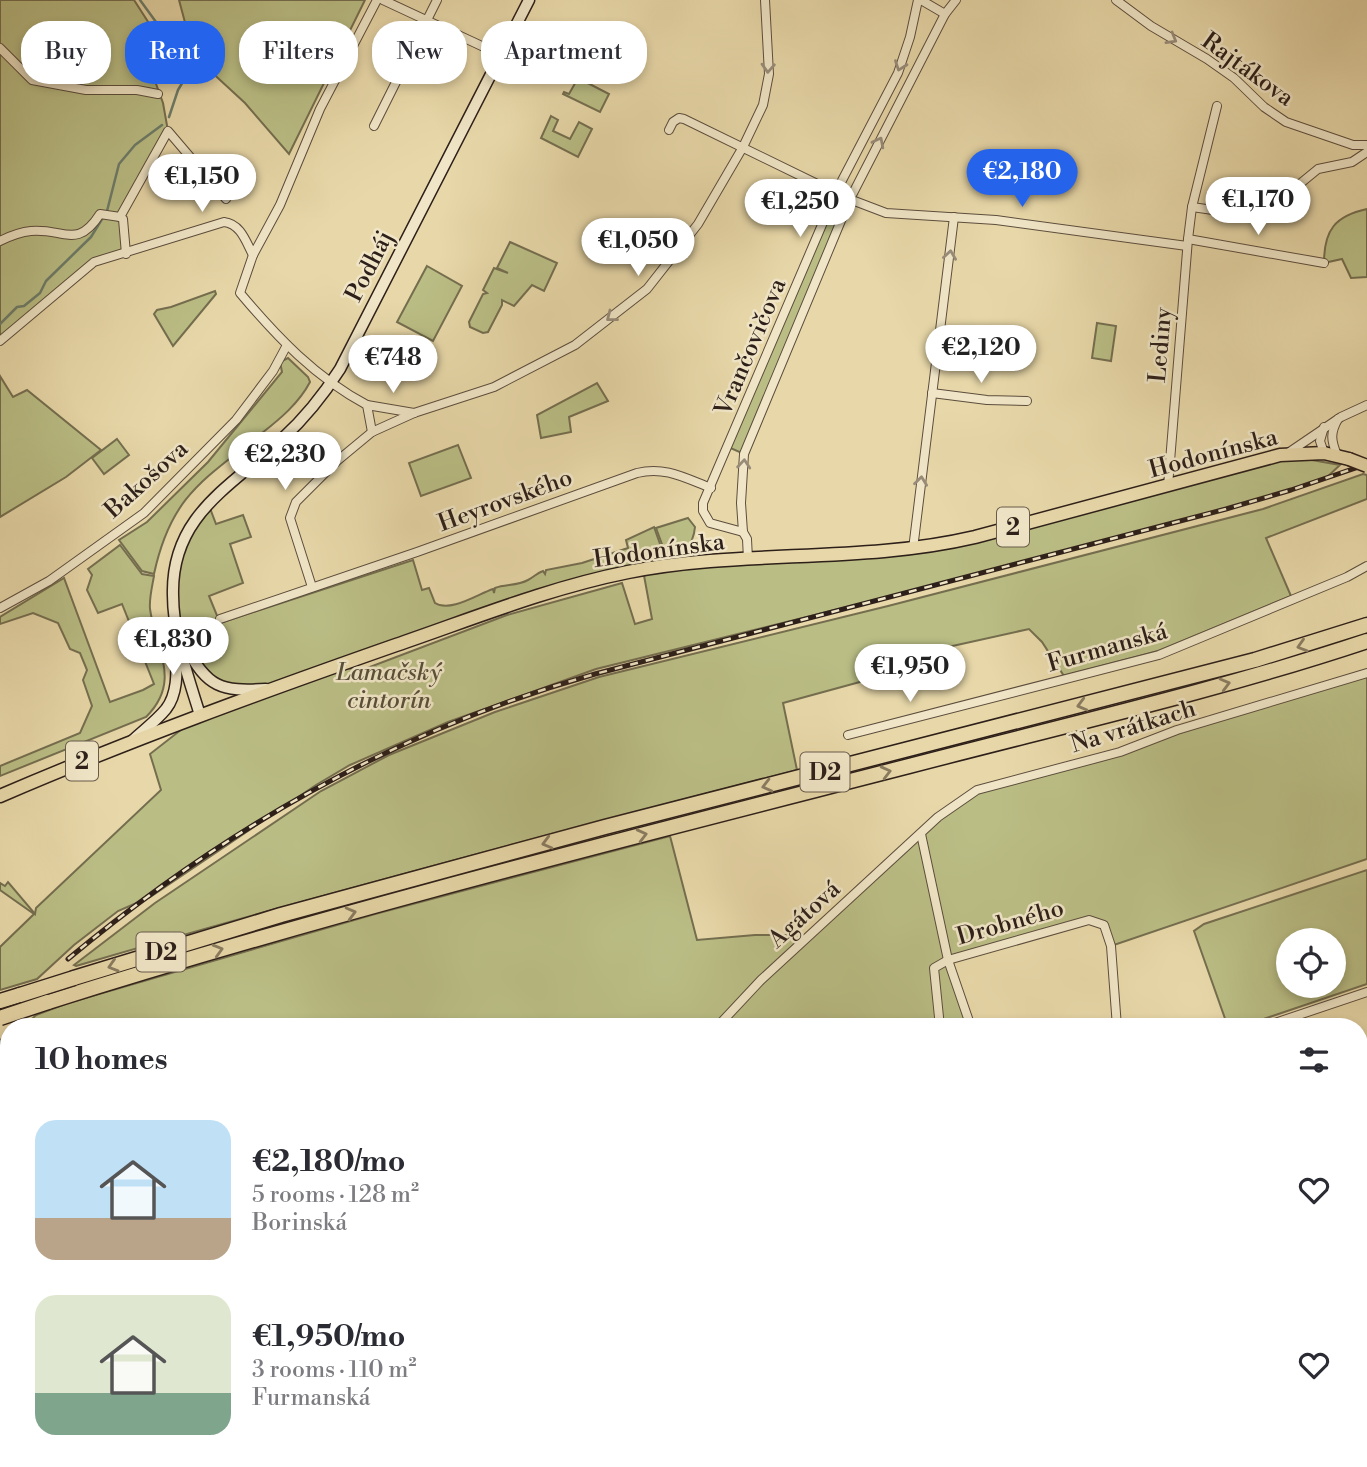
<!DOCTYPE html>
<meta charset="utf-8">
<style>
:root{--surface:#fff;--page:#f7f7f7;--text:#2b2b33;--muted:#7c7c81;--accent:#2563eb}
body{margin:0;font-family:"Libre Bodoni",serif;background:var(--page);color:var(--text);height:100vh;display:flex;flex-direction:column;font-size:26px;white-space:nowrap}
*{box-sizing:border-box;margin:0}
p{font-size:23px;color:var(--muted)}
.icon{flex:none;width:38px;height:38px;fill:none;stroke:currentColor;stroke-width:2;stroke-linecap:round;stroke-linejoin:round}
.map{position:relative;flex:1;overflow:hidden}
.drawer{position:absolute;left:0px;top:1018px;width:1368px;height:450px;display:flex;flex-direction:column;background:var(--surface);border-radius:28px 28px 0 0;box-shadow:0 4px 10px #0003}
.drawer>*{flex:none}
.guide{position:absolute;left:21px;top:21px;width:700px;height:63px;display:flex;gap:14px}
.buttons{position:absolute;left:1276px;top:928px;display:grid;gap:14px}
.buttons a{display:grid;place-items:center;width:70px;height:70px;border-radius:50%;background:var(--surface);box-shadow:0 4px 10px #0003;font-size:35px}
.price{position:absolute;translate:-50% -60px;padding:0 16px;border-radius:24px;background:#fff;color:#222;font-size:23px;line-height:46px;filter:drop-shadow(0 2px 4px #0008)}
.price::after{content:'';position:absolute;left:50%;top:42px;width:21px;height:16px;margin-left:-10px;background:inherit;clip-path:polygon(0 0,100% 0,50% 100%)}
.price.current{background:var(--accent);color:#fff}
ul{padding:0;list-style:none}
li{display:flex;align-items:center;gap:21px;height:175px;padding:0 35px}
li span{display:grid;place-items:center;flex:none;width:196px;height:140px;border-radius:21px;color:#555}
li>.icon{margin-inline-start:auto}
span .icon{width:84px;height:84px;fill:#fffc;stroke-width:1}
li b{font-size:30px}
h2{display:flex;justify-content:space-between;align-items:center;height:84px;padding:0 35px;font-size:30px}
.chip{padding:0 24px;border-radius:28px;background:var(--surface);box-shadow:0 4px 10px #0003;font-size:24px;line-height:63px}
.chip.current{background:var(--accent);color:#fff}
.map>svg:first-child{display:block}
</style>
<div class="map">
<svg width="1367" height="1467" viewBox="0 0 1367 1467">
<rect width="100%" height="100%" fill="#e8d8a9"/>
<filter id="stains"><feTurbulence type="fractalNoise" baseFrequency=".00286" numOctaves="4"/><feColorMatrix values="0 0 0 0 .2 0 0 0 0 .09 0 0 0 0 .02 0 0 0 .5 -.17"/></filter>
<radialGradient id="worn" r=".72"><stop offset=".6" stop-color="#630" stop-opacity="0"/><stop offset="1" stop-color="#630" stop-opacity=".3"/></radialGradient>
<!-- green -->
<g fill="#babe85" stroke="#746e4f" stroke-width="2" fill-rule="evenodd">
<path d="M0,0H134L152,28L156,40L155,81L163,103L168,131L120,216L126,254L94,263L0,341Z"/>
<path d="M179,0H365L289,154L245,103L194,56Z"/>
<path d="M578,78L609,94L600,112L563,94L564,92L569,94Z"/>
<path d="M551,116L558,120L553,131L570,139L579,122L592,129L578,157L541,138Z"/>
<path d="M836,192L850,199L744,454L728,447Z"/>
<path d="M1367,209V277L1351,278L1342,259L1324,263C1324,230 1335,216 1367,209Z"/>
<path d="M510,242L557,263L544,291L532,285L514,306L502,300V305L488,332L483,333L470,327L469,322L483,294L487,293L483,290L494,268L508,273L497,268Z"/>
<path d="M427,266L462,286L433,341L397,322Z"/>
<path d="M215,291L216,294L173,346L154,314L157,310L171,307Z"/>
<path d="M1097,323L1116,326L1111,361L1092,358Z"/>
<path d="M288,358L308,377L310,382C299,403 280,419 262,433C204,480 171,495 154,574L142,571L119,540L147,522L208,462L282,372L280,362Z"/>
<path d="M0,376L13,397L27,390L101,450L66,477L0,517Z"/>
<path d="M597,383L608,401L569,417L571,432L541,438L537,415Z"/>
<path d="M117,439L129,455L104,474L92,458Z"/>
<path d="M458,445L471,478L421,496L409,463Z"/>
<path d="M1299,452L1312,460L1340,465L1326,478L1260,500L883,598L596,669L448,722L350,765L316,785L150,897L118,911L74,945L37,979L0,990V947L34,914L0,890V883L5,886L8,882L35,914L36,908L161,790L150,754L200,715L252,690L207,679L176,629V562L208,503L216,524L243,515L251,537L230,544L243,583L209,596L220,623L413,560L422,590L429,588L435,603C450,613 478,594 493,589L494,593L495,588C506,584 517,586 528,580C534,577 537,573 543,571L545,574L546,570L582,563L628,548L626,540L654,527L665,558L664,565L896,551ZM643,570L652,619L635,624L622,583L507,615L362,670L336,667L605,577Z"/>
<path d="M1363,474L1367,475V499L1266,538L1291,596L1158,651L1064,676L1042,642L1029,629L939,649L900,671L783,703L797,770C556,832 315,896 76,966L74,965L155,903L321,791L389,755L495,712L599,677L888,606L1263,509Z"/>
<path d="M688,518L695,527C693,547 684,552 666,555L656,528Z"/>
<path d="M120,545L142,574L154,576C152,587 149,599 150,609C156,651 182,681 146,717L0,776V766L80,733L92,706L83,680L87,670L80,653L70,649L58,623L33,613L0,624V617L64,578L110,702L143,690L154,684L122,604L98,613L87,590L92,575L88,569Z"/>
<path d="M1367,673V859L1111,946L1104,925L1089,920L949,960L971,1027H24L36,1015L68,1003L375,914L670,836L697,940L755,935H811L921,834L977,790L1120,752Z"/>
<path d="M1367,870V984L1240,1027H1228L1194,931L1204,924ZM1288,940H1334V985H1288Z"/>
<path d="M1,1040L7,1044L9,1043V1460H157L160,1467H0Z"/>
</g>
<g fill="none" stroke-linecap="round" stroke-linejoin="round">
<!-- stream -->
<g stroke="#6d7d6b" stroke-width="2.5">
<path d="M140,0L156,22L163,38L192,60L193,65L178,90L169,117"/>
<path d="M0,324L17,307L24,306L40,293L46,281L91,237L107,211L119,164L135,145L162,125"/>
</g>
<!-- street casing -->
<g stroke="#5c4d3d" stroke-width="10">
<g id="street">
<path d="M383,0L501,55"/>
<path d="M921,0L945,14"/>
<path d="M1116,0L1151,26L1207,59L1234,78L1264,107L1286,122L1353,145H1367"/>
<path d="M0,48L32,80L86,90H137L158,94"/>
<path d="M374,126L437,0"/>
<path d="M669,130L673,122L679,118L684,119L844,197L886,213L996,220L1187,246"/>
<path d="M1192,207L1248,215L1274,205L1318,169L1352,162L1367,152"/>
<path d="M1188,239L1324,263"/>
<path d="M0,241C10,236 20,232 31,231C64,228 77,250 100,214L120,217"/>
<path d="M126,254L123,219L120,217L168,131L226,199"/>
<path d="M0,341L94,262L224,222C241,224 246,242 253,255"/>
<path d="M932,393L987,400L1027,401"/>
<path d="M367,405L414,413"/>
<path d="M372,432L367,405C316,378 277,337 240,293L253,255L280,205L320,109L377,0"/>
<path d="M1288,453L1341,417L1367,405"/>
<path d="M1324,453L1320,441L1324,427"/>
<path d="M1337,455C1331,440 1330,433 1338,419"/>
<path d="M1168,486L1188,239L1192,207L1217,106"/>
<path d="M743,532L710,523L703,511V503L836,192L898,73L910,37L918,0"/>
<path d="M913,549L954,217"/>
<path d="M748,559L747,539L743,532L741,503L744,454L850,199L945,14L956,0"/>
<path d="M312,587L290,518L296,502L337,461L372,432L414,413L494,387L575,345L647,289L698,224L743,147L763,105L769,74L765,0"/>
<path d="M0,608L49,581L144,513L236,420L273,371L287,345"/>
<path d="M220,619L417,552L637,473C665,466 685,478 711,488"/>
<path d="M848,735L1159,655L1347,577L1367,566"/>
<path d="M921,834L948,960L971,1027"/>
<path d="M717,1027L761,980L938,817L977,790L1120,752L1177,730L1367,673"/>
<path d="M940,1027L934,968L948,960L1089,920L1104,925L1111,946L1117,1027"/>
<path d="M1263,1027L1367,992"/>
<path d="M1360,1109L1367,1111"/>
<path d="M1360,1209L1367,1203"/>
<path d="M1360,1291L1367,1288"/>
<path d="M269,1460L271,1467"/>
<path d="M321,1460L324,1467"/>
<path d="M424,1460L437,1467"/>
<path d="M520,1460L526,1467"/>
<path d="M744,1460L746,1467"/>
<path d="M1262,1460L1265,1467"/>
<path d="M235,1467L244,1460"/>
<path d="M394,1467L416,1460"/>
<path d="M865,1467L874,1460"/>
</g>
</g>
<!-- secondary casing -->
<g stroke="#2d1f19" stroke-width="13">
<g id="secondary">
<path d="M186,647C207,687 221,692 266,689"/>
<path d="M200,715C188,676 173,635 173,595C171,515 231,487 282,439C305,418 324,394 340,369L529,0"/>
<path d="M133,740C144,730 157,720 166,709C180,691 176,664 176,643"/>
<path d="M1360,1439L1367,1436"/>
<path d="M1280,1467L1301,1460"/>
<path d="M1363,1467L1367,1466"/>
</g>
</g>
<!-- primary casing -->
<g stroke="#2d1f19" stroke-width="15">
<path id="primary" d="M0,796C130,740 262,692 396,645C472,619 548,588 628,572C742,549 860,564 975,537L1280,455L1324,453L1349,459"/>
</g>
<!-- highway casing -->
<g stroke="#2d1f19" stroke-width="17">
<g id="highway">
<path d="M74,978L281,915L605,827L1255,660L1367,625"/>
<path d="M0,1001L20,995"/>
<path d="M48,1002C332,912 621,840 909,766C1062,726 1217,691 1367,641"/>
</g>
</g>
<!-- street -->
<use href="#street" stroke="#f0e6c7" stroke-width="8"/>
<!-- secondary -->
<use href="#secondary" stroke="#f0e6c7" stroke-width="10"/>
<!-- primary -->
<use href="#primary" stroke="#e8d8a9" stroke-width="12"/>
<!-- highway -->
<use href="#highway" stroke="#e8d8a9" stroke-width="14"/>
<!-- tram -->
<g stroke="#2d1f19" stroke-width="2">
<path d="M1360,1457L1367,1455"/>
<path d="M1320,1467L1343,1460"/>
</g>
<!-- rail casing -->
<g stroke="#2d1f19" stroke-width="5">
<path id="rail" d="M68,959C224,829 399,729 595,674L1226,509L1291,490L1367,464"/>
</g>
<!-- rail -->
<use href="#rail" stroke="#f0e6c7" stroke-width="2.5" stroke-dasharray="8" stroke-linecap="butt"/>
<!-- primary-bridge casing -->
<g stroke="#2d1f19" stroke-width="15" stroke-linecap="butt">
<path id="primary-bridge" d="M1349,459L1367,466"/>
</g>
<!-- highway-bridge casing -->
<g stroke="#2d1f19" stroke-width="17" stroke-linecap="butt">
<g id="highway-bridge">
<path d="M20,995L74,978"/>
<path d="M0,1018L48,1002"/>
</g>
</g>
<!-- primary-bridge -->
<use href="#primary-bridge" stroke="#e8d8a9" stroke-width="12"/>
<!-- highway-bridge -->
<use href="#highway-bridge" stroke="#e8d8a9" stroke-width="14"/>
</g>
<!-- one-way arrows -->
<defs><path id="oneway-chevron" d="M-2-3.5L2.5 0L-2 3.5" fill="none" stroke-width="1.6" stroke-linecap="round" stroke-linejoin="round" transform="scale(1.75)"/></defs>
<g stroke="#988c79">
<use href="#oneway-chevron" transform="translate(1172 39) rotate(30)"/>
<use href="#oneway-chevron" transform="translate(900 66) rotate(110)"/>
<use href="#oneway-chevron" transform="translate(768 68) rotate(93)"/>
<use href="#oneway-chevron" transform="translate(879 142) rotate(-63)"/>
<use href="#oneway-chevron" transform="translate(950 255) rotate(-82)"/>
<use href="#oneway-chevron" transform="translate(611 317) rotate(142)"/>
<use href="#oneway-chevron" transform="translate(744 464) rotate(-85)"/>
<use href="#oneway-chevron" transform="translate(921 481) rotate(-83)"/>
</g>
<g stroke="#8a7c61">
<use href="#oneway-chevron" transform="translate(1302 646) rotate(163)"/>
<use href="#oneway-chevron" transform="translate(1225 684) rotate(-15)"/>
<use href="#oneway-chevron" transform="translate(1082 705) rotate(165)"/>
<use href="#oneway-chevron" transform="translate(886 772) rotate(-14)"/>
<use href="#oneway-chevron" transform="translate(767 786) rotate(166)"/>
<use href="#oneway-chevron" transform="translate(642 835) rotate(-14)"/>
<use href="#oneway-chevron" transform="translate(547 843) rotate(165)"/>
<use href="#oneway-chevron" transform="translate(351 913) rotate(-15)"/>
<use href="#oneway-chevron" transform="translate(218 950) rotate(-16)"/>
<use href="#oneway-chevron" transform="translate(113 966) rotate(163)"/>
</g>
<g text-anchor="middle" stroke-width="5" stroke-linejoin="round" paint-order="stroke">
<!-- shield labels -->
<g fill="#f0e6c7" stroke="#685b4d" stroke-width="2">
<rect x="997" y="507.5" width="32" height="39" rx="5"/>
<rect x="66" y="741.5" width="32" height="39" rx="5"/>
<rect x="800.5" y="752.5" width="49" height="39" rx="5"/>
<rect x="136.5" y="932.5" width="49" height="39" rx="5"/>
</g>
<g font-size="23" font-weight="bold" fill="#2d1f19">
<text x="1013" y="535">2</text>
<text x="82" y="769">2</text>
<text x="825" y="780">D2</text>
<text x="161" y="960">D2</text>
</g>
<!-- street labels -->
<g font-size="24" fill="#2d1f19" stroke="#f0e6c7">
<text transform="translate(1248 69) rotate(36)" y="8">Rajtákova</text>
<text transform="translate(369 266) rotate(-63)" y="8">Podháj</text>
<text transform="translate(1160 345) rotate(-85)" y="8">Lediny</text>
<text transform="translate(750 347) rotate(-67)" y="8">Vrančovičova</text>
<text transform="translate(1213 453) rotate(-15)" y="8">Hodonínska</text>
<text transform="translate(146 479) rotate(-42)" y="8">Bakošova</text>
<text transform="translate(505 500) rotate(-20)" y="8">Heyrovského</text>
<text transform="translate(659 550) rotate(-8)" y="8">Hodonínska</text>
<text transform="translate(1107 647) rotate(-16)" y="8">Furmanská</text>
<text transform="translate(1133 726) rotate(-17)" y="8">Na vrátkach</text>
<text transform="translate(804 914) rotate(-42)" y="8">Agátová</text>
<text transform="translate(1010 922) rotate(-16)" y="8">Drobného</text>
</g>
<!-- park labels -->
<g font-size="24" font-style="italic" fill="#574f39" stroke="#f0e6c7">
<text x="389" y="680">Lamačský<tspan x="389" dy="28">cintorín</tspan></text>
</g>
</g>
<rect width="100%" height="100%" filter="url(#stains)"/>
<rect width="100%" height="100%" fill="url(#worn)"/>
</svg>
<div class="buttons">
<a><svg class="icon" aria-label="locate" viewBox="0 0 24 24"><circle cx="12" cy="12" r="6"/><path d="M12 2v4M12 18v4M2 12h4M18 12h4"/></svg></a>
</div>
<b class="price current" style="left:1022px;top:209px">€2,180</b>
<b class="price" style="left:202px;top:214px">€1,150</b>
<b class="price" style="left:1258px;top:237px">€1,170</b>
<b class="price" style="left:800px;top:239px">€1,250</b>
<b class="price" style="left:638px;top:278px">€1,050</b>
<b class="price" style="left:981px;top:385px">€2,120</b>
<b class="price" style="left:393px;top:395px">€748</b>
<b class="price" style="left:285px;top:492px">€2,230</b>
<b class="price" style="left:173px;top:677px">€1,830</b>
<b class="price" style="left:910px;top:704px">€1,950</b>
<div class="guide">
<a class="chip">Buy</a>
<a class="chip current">Rent</a>
<a class="chip">Filters</a>
<a class="chip">New</a>
<a class="chip">Apartment</a>
</div>
<section class="drawer">
<h2>10 homes<svg class="icon" aria-label="filters" viewBox="0 0 24 24"><path d="M4 7h16M4 17h16"/><circle cx="9" cy="7" r="2"/><circle cx="15" cy="17" r="2"/></svg></h2>
<ul>
<li><span style="background:linear-gradient(#bfe0f5 70%,#b9a48a 0)"><svg class="icon" aria-label="home" viewBox="0 0 24 24"><path d="M3 11l9-7 9 7M6 9v11h12V9"/></svg></span><div><b>€2,180/mo</b><p>5 rooms · 128 m²</p><p>Borinská</p></div><svg class="icon" aria-label="heart" viewBox="0 0 24 24"><path d="M12 20l-8-8c-3-5 5-10 8-4 3-6 11-1 8 4z"/></svg></li>
<li><span style="background:linear-gradient(#dfe7d0 70%,#7fa58c 0)"><svg class="icon" aria-label="home" viewBox="0 0 24 24"><path d="M3 11l9-7 9 7M6 9v11h12V9"/></svg></span><div><b>€1,950/mo</b><p>3 rooms · 110 m²</p><p>Furmanská</p></div><svg class="icon" aria-label="heart" viewBox="0 0 24 24"><path d="M12 20l-8-8c-3-5 5-10 8-4 3-6 11-1 8 4z"/></svg></li>
</ul>
</section>
</div>
